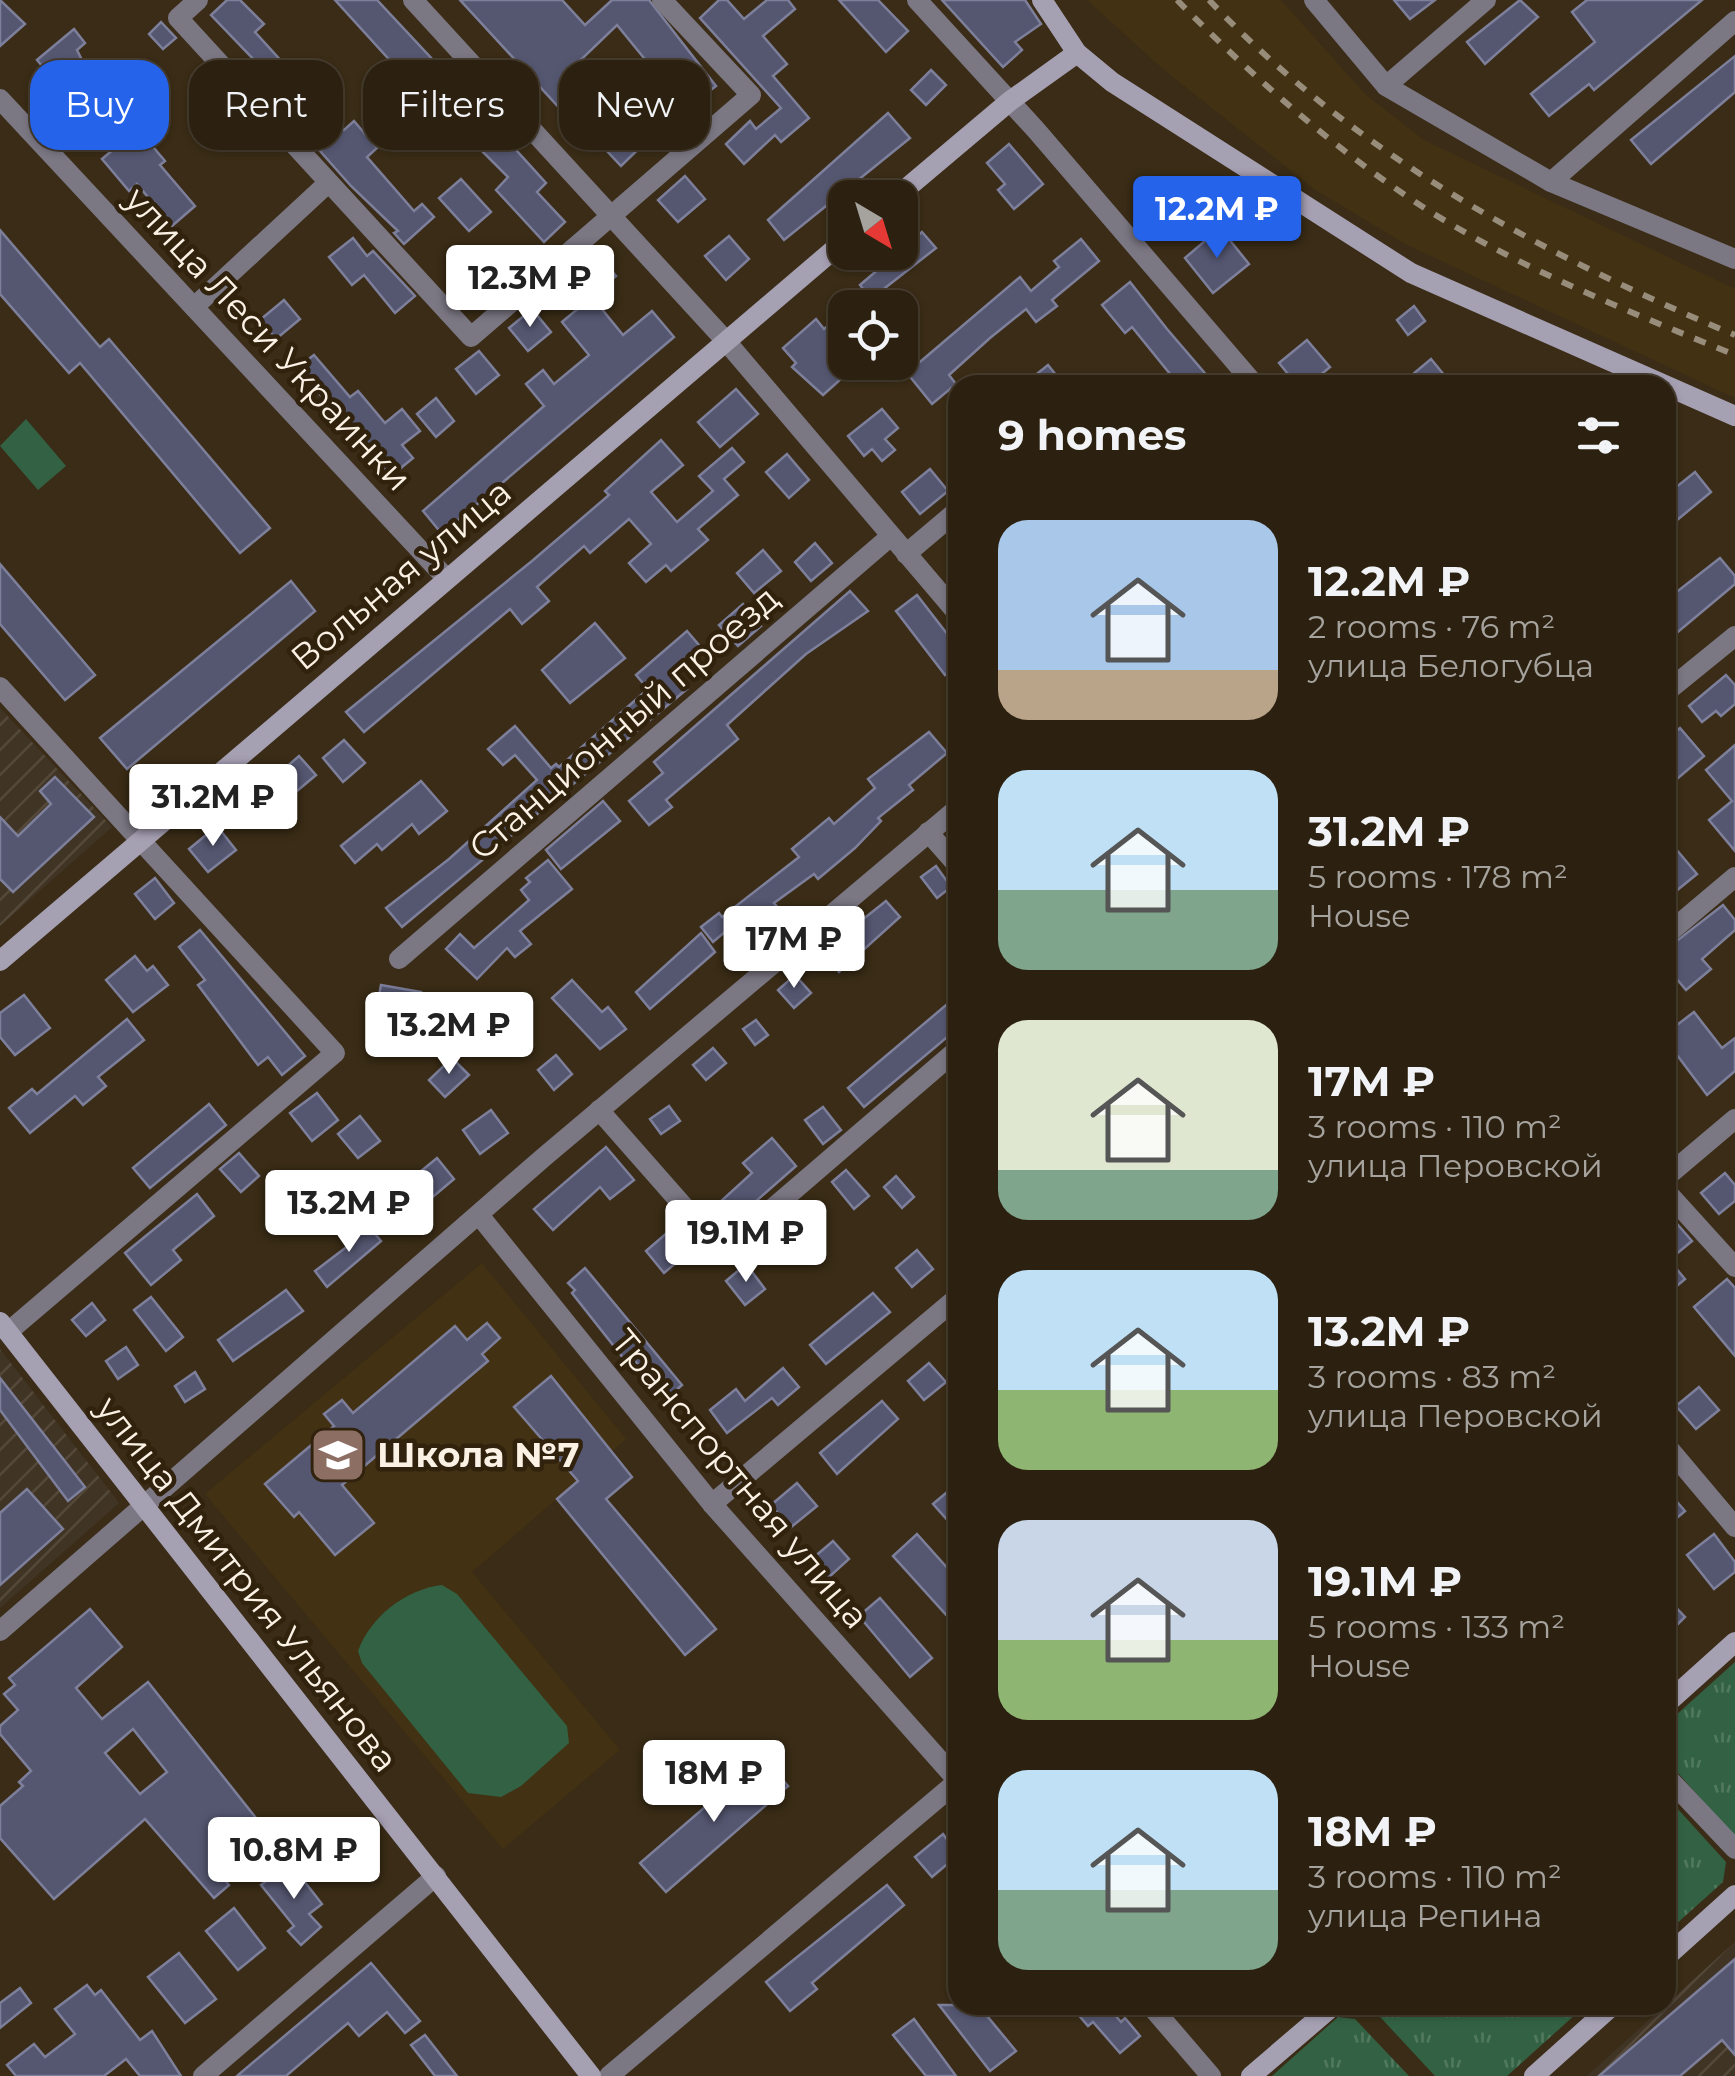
<!DOCTYPE html>
<meta charset="utf-8">
<style>
:root{--surface:#2c2110;--page:#382e1e;--text:#f1f3f6;--muted:#a6a39f;--line:#483e30;--accent:#2563eb}
body{margin:0;font-family:Montserrat,sans-serif;background:var(--page);color:var(--text);height:100vh;display:flex;flex-direction:column;font-size:38px;white-space:nowrap}
*{box-sizing:border-box;margin:0}
p{font-size:32px;color:var(--muted)}
.icon{flex:none;width:55px;height:55px;fill:none;stroke:currentColor;stroke-width:2;stroke-linecap:round;stroke-linejoin:round}
.map{position:relative;flex:1;overflow:hidden}
.side{position:absolute;left:948px;top:375px;width:728px;height:1640px;display:flex;flex-direction:column;background:var(--surface);border-radius:30px;box-shadow:0 2px 8px #0004,0 0 0 2px var(--line)}
.side>*{flex:none}
.top-card{position:absolute;left:30px;top:60px;width:768px;height:90px;display:flex;gap:20px}
.needle{width:65px;rotate:142deg}
.buttons{position:absolute;left:828px;top:180px;display:grid;gap:20px}
.buttons a{display:grid;place-items:center;width:90px;height:90px;border-radius:20px;background:var(--surface);box-shadow:0 2px 8px #0004,0 0 0 2px var(--line);font-size:50px}
.price{position:absolute;translate:-50% -85px;padding:0 22px;border-radius:10px;background:#fff;color:#222;font-size:32px;line-height:65px;filter:drop-shadow(0 2px 5px #0008)}
.price::after{content:'';position:absolute;left:50%;top:60px;width:30px;height:22px;margin-left:-15px;background:inherit;clip-path:polygon(0 0,100% 0,50% 100%)}
.price.on{background:var(--accent);color:#fff}
ul{padding:0;list-style:none}
li{display:flex;align-items:center;gap:30px;height:250px;padding:0 50px}
li span{display:grid;place-items:center;flex:none;width:280px;height:200px;border-radius:30px;color:#555}
li>.icon{margin-inline-start:auto}
span .icon{width:120px;height:120px;fill:#fffc;stroke-width:1}
li b{font-size:42px}
h2{display:flex;justify-content:space-between;align-items:center;height:120px;padding:0 50px;font-size:42px}
.pill{padding:0 35px;border-radius:30px;background:var(--surface);box-shadow:0 2px 8px #0004,0 0 0 2px var(--line);font-size:35px;line-height:90px}
.pill.on{background:var(--accent);color:#fff}
.map>svg:first-child{display:block}
</style>
<div class="map">
<svg width="1735" height="2076" viewBox="0 0 1735 2076">
<defs>
<pattern id="industrial-furrows" width="10" height="10" patternUnits="userSpaceOnUse" patternTransform="scale(2.5)"><rect width="10" height="10" fill="#403425"/><path d="M-1 1l2-2M0 10L10 0M9 11l2-2" fill="none" stroke="#53483a"/></pattern>
<pattern id="grass-tufts" width="24" height="20" patternUnits="userSpaceOnUse" patternTransform="scale(2.5)"><rect width="24" height="20" fill="#326243"/><path d="M3 7l-1-3M5 7V3M7 7l1-3M15 17l-1-3M17 17v-4M19 17l1-3" fill="none" stroke="#51795e"/></pattern>
</defs>
<rect width="100%" height="100%" fill="#3a2c16"/>
<!-- industrial -->
<g fill="url(#industrial-furrows)">
<path d="M0,708L112,827L0,926Z"/>
<path d="M0,1349L119,1503L0,1608Z"/>
<path d="M1735,1942V2076H1587Z"/>
</g>
<!-- built -->
<g fill="#423113">
<path d="M1087,0H1281L1365,94L1424,140L1735,289V398L1405,244L1314,189L1164,70Z"/>
<path d="M482,1263L626,1439L472,1572L620,1750L503,1849L205,1494Z"/>
</g>
<!-- grass -->
<g fill="url(#grass-tufts)">
<path d="M1735,1662V1838L1665,1758V1725Z"/>
<path d="M1665,1795L1726,1862L1723,1882L1665,1934Z"/>
<path d="M1369,2005H1586L1507,2076H1435Z"/>
<path d="M1338,2017L1355,2019L1409,2076H1272Z"/>
</g>
<!-- garden -->
<g fill="#326243">
<path d="M26,419L66,466L38,490L0,446Z"/>
<path d="M442,1585L457,1594L567,1726L569,1743L521,1786L501,1797L468,1793L362,1663L358,1651C370,1617 406,1589 442,1585Z"/>
</g>
<!-- building -->
<g fill="#555771" stroke="#7d7f9b" stroke-width="2.5" fill-rule="evenodd">
<path d="M0,0L25,24L0,46Z"/>
<path d="M227,0H240L264,24L255,32L344,130L354,121L377,148L367,157L414,211L422,204L434,217L404,244L394,233L398,231L351,186L320,151L324,148L251,71L258,64L211,15Z"/>
<path d="M335,0H377L448,76L425,99Z"/>
<path d="M460,0H562L585,25L612,0H649L716,86L690,106L687,102L621,166L590,133L586,137ZM617,25L661,79L613,124L566,74Z"/>
<path d="M719,0H727L744,19L767,0H788L795,9L763,36L787,64L773,76L809,118L781,142L775,135L744,164L726,144L750,121L756,129L781,108L700,18Z"/>
<path d="M839,0H878L908,31L886,52Z"/>
<path d="M942,0H1025L1041,24L1015,42L1022,50L1003,67Z"/>
<path d="M1394,0H1435L1410,19Z"/>
<path d="M1520,0L1538,17L1485,64L1467,42Z"/>
<path d="M1587,0H1702L1594,90L1589,84L1549,116L1531,94L1595,42L1572,12Z"/>
<path d="M161,22L176,38L163,49L149,34Z"/>
<path d="M74,29L85,43L77,50L85,66L63,91L37,60Z"/>
<path d="M1735,56V92L1651,164L1631,140Z"/>
<path d="M203,66L219,82L208,93L192,76Z"/>
<path d="M931,70L946,85L926,105L911,90Z"/>
<path d="M98,81L118,105L80,137L61,114Z"/>
<path d="M476,106L546,183L537,192L565,222L544,242L496,190L508,177L456,125Z"/>
<path d="M888,113L910,138L784,240L768,220Z"/>
<path d="M138,129L165,161L160,165L195,206L172,226L137,184L129,191L102,159Z"/>
<path d="M1009,144L1043,184L1014,209L998,190L1005,184L987,163Z"/>
<path d="M685,176L705,199L678,222L658,200Z"/>
<path d="M461,179L491,212L469,231L439,198Z"/>
<path d="M1220,228L1249,264L1213,293L1185,258Z"/>
<path d="M0,230L100,347L109,339L270,528L240,553L80,363L69,373L0,294Z"/>
<path d="M922,232L936,248L871,299L860,285Z"/>
<path d="M729,236L749,259L726,280L705,256Z"/>
<path d="M353,238L367,256L373,251L415,296L395,313L364,275L352,285L329,257Z"/>
<path d="M1081,239L1099,261L1052,300L1057,306L1036,322L1026,309L990,338L949,375L956,384L932,404L907,373L1020,277L1031,291L1059,267L1054,261Z"/>
<path d="M596,252L616,276L591,296L571,272Z"/>
<path d="M471,253L494,277L472,297L450,273Z"/>
<path d="M1130,282L1167,329L1215,385H1179L1132,327L1125,333L1102,305Z"/>
<path d="M592,297L623,335L652,311L674,337L442,534L423,511L544,406L526,384L543,370L554,384L589,355L562,322Z"/>
<path d="M284,300L300,319L276,339L260,320Z"/>
<path d="M1414,306L1425,321L1408,335L1397,320Z"/>
<path d="M532,309L551,332L528,351L509,328Z"/>
<path d="M845,312V362H860L823,395L792,367L796,363L783,348L816,319L824,329Z"/>
<path d="M1307,340L1330,367L1308,385H1297L1279,363Z"/>
<path d="M479,351L499,375L476,394L456,369Z"/>
<path d="M314,355L350,397L358,391L385,423L402,409L420,431L402,445L413,458L391,476L297,368Z"/>
<path d="M1431,359L1445,376L1434,385H1400Z"/>
<path d="M1048,365L1064,385H1023Z"/>
<path d="M736,389L758,414L720,447L698,422Z"/>
<path d="M436,398L454,421L436,437L417,414Z"/>
<path d="M882,409L898,428L885,439L895,450L882,461L872,449L864,456L848,436Z"/>
<path d="M661,440L683,465L651,492L677,522L713,491L699,476L732,448L744,462L724,479L738,495L698,529L708,540L671,571L666,565L646,582L629,563L651,544L629,519L590,553L584,546L537,587L549,601L522,624L510,609L364,732L346,712L532,561L609,495L605,491Z"/>
<path d="M787,454L809,480L789,498L766,472Z"/>
<path d="M930,469L948,491L920,514L902,492Z"/>
<path d="M1695,472L1711,492L1665,530V496Z"/>
<path d="M815,543L832,563L811,581L795,562Z"/>
<path d="M763,550L781,571L754,593L737,573Z"/>
<path d="M1720,558L1735,576V584L1673,636L1665,626V601Z"/>
<path d="M0,564L95,675L65,700L0,624Z"/>
<path d="M291,581L315,611L127,769L100,738Z"/>
<path d="M850,591L868,611L806,654L727,725L738,739L666,800L672,807L649,825L629,801L663,773L654,762Z"/>
<path d="M917,595L958,648V665L945,675L896,611Z"/>
<path d="M743,604L761,626L738,646L719,625Z"/>
<path d="M595,623L625,658L570,703L542,670Z"/>
<path d="M687,631L704,651L676,676L687,689L402,927L386,908L449,859L537,780L515,755L503,765L488,749L515,726L551,768L556,764L559,767L648,689L636,675Z"/>
<path d="M1726,675L1735,685V704L1721,716L1716,711L1702,722L1689,706Z"/>
<path d="M1680,728L1704,756L1665,789V741Z"/>
<path d="M929,732L947,753L909,785L913,790L878,818L881,821L855,848L818,879L814,874L774,903L778,908L752,930L748,926L733,938L726,931L713,942L701,927L719,913L722,917L799,857L792,849L829,818L834,824L875,788L868,779Z"/>
<path d="M344,740L365,763L343,782L323,758Z"/>
<path d="M1735,745V851L1709,820L1732,801L1706,770Z"/>
<path d="M299,756L316,775L291,796L275,777Z"/>
<path d="M55,777L94,817L13,892L0,879V817L18,836L51,804L40,791Z"/>
<path d="M421,781L447,811L419,834L412,824L382,850L377,844L355,863L341,846Z"/>
<path d="M603,801L620,821L561,869L546,850Z"/>
<path d="M217,826L236,850L208,872L189,849Z"/>
<path d="M1665,836L1697,874L1665,900Z"/>
<path d="M548,860L572,889L520,931L531,944L515,957L507,948L477,979L446,949L460,934L474,948L529,900L521,890L530,882L526,878Z"/>
<path d="M936,866L951,887L937,898L921,877Z"/>
<path d="M155,878L174,903L155,919L135,894Z"/>
<path d="M886,901L900,917L839,972L823,951Z"/>
<path d="M1723,905L1735,920V930L1702,959L1711,969L1686,990L1665,965V950Z"/>
<path d="M200,930L305,1056L282,1075L268,1057L258,1065L198,985L205,980L179,947Z"/>
<path d="M701,933L715,952L650,1009L636,992Z"/>
<path d="M135,956L147,971L153,966L168,985L133,1012L106,980Z"/>
<path d="M795,975L811,993L794,1008L778,990Z"/>
<path d="M572,980L602,1012L608,1007L626,1029L600,1049L552,998Z"/>
<path d="M381,985L421,992L414,1029L374,1022Z"/>
<path d="M24,995L50,1028L15,1055L0,1037V1013Z"/>
<path d="M958,995V1028L864,1107L848,1088Z"/>
<path d="M1694,1012L1722,1048L1735,1038V1071L1707,1095L1665,1039V1034Z"/>
<path d="M127,1019L144,1040L98,1077L106,1086L83,1105L75,1096L30,1133L9,1108L32,1089L37,1094Z"/>
<path d="M756,1020L768,1035L755,1045L743,1029Z"/>
<path d="M713,1048L726,1063L706,1080L693,1065Z"/>
<path d="M556,1055L572,1074L554,1090L538,1070Z"/>
<path d="M452,1058L469,1075L445,1097L429,1080Z"/>
<path d="M317,1093L338,1120L312,1141L290,1113Z"/>
<path d="M209,1104L226,1125L150,1188L133,1168Z"/>
<path d="M669,1106L680,1121L661,1134L650,1119Z"/>
<path d="M823,1107L841,1130L823,1144L805,1120Z"/>
<path d="M491,1110L508,1133L480,1154L463,1130Z"/>
<path d="M360,1116L380,1141L358,1158L338,1134Z"/>
<path d="M772,1138L796,1166L723,1230L708,1213L752,1173L743,1163Z"/>
<path d="M606,1147L634,1180L610,1199L600,1187L553,1230L534,1209Z"/>
<path d="M239,1153L259,1176L241,1192L220,1169Z"/>
<path d="M437,1158L454,1179L416,1211L398,1190Z"/>
<path d="M846,1170L869,1196L854,1209L832,1182Z"/>
<path d="M1725,1173L1735,1185V1201L1719,1214L1701,1193Z"/>
<path d="M896,1176L914,1197L902,1208L884,1187Z"/>
<path d="M197,1194L214,1216L173,1250L181,1260L151,1285L125,1253Z"/>
<path d="M804,1203L823,1225L805,1241L786,1220Z"/>
<path d="M1665,1210L1692,1241L1669,1260L1685,1279L1665,1296Z"/>
<path d="M366,1223L381,1241L327,1287L315,1271L353,1242L349,1237Z"/>
<path d="M668,1232L686,1254L664,1273L646,1251Z"/>
<path d="M917,1250L933,1269L912,1287L896,1268Z"/>
<path d="M746,1264L765,1289L745,1305L726,1281Z"/>
<path d="M585,1268L682,1385L667,1398L634,1360L628,1364L572,1293L575,1290L568,1283Z"/>
<path d="M1727,1279L1735,1288V1356L1694,1307Z"/>
<path d="M286,1290L303,1311L233,1361L218,1340Z"/>
<path d="M873,1293L890,1312L826,1364L810,1345Z"/>
<path d="M151,1297L183,1337L166,1351L134,1310Z"/>
<path d="M92,1303L105,1320L86,1336L72,1320Z"/>
<path d="M487,1323L500,1338L482,1354L488,1361L342,1485L374,1523L335,1555L299,1512L294,1517L265,1484L334,1426L324,1414L342,1400L353,1413L455,1326L467,1340Z"/>
<path d="M126,1347L138,1365L118,1379L106,1361Z"/>
<path d="M929,1363L946,1382L924,1400L908,1381Z"/>
<path d="M783,1368L799,1387L778,1405L772,1398L727,1433L710,1410L736,1389L745,1401Z"/>
<path d="M195,1372L205,1389L185,1402L175,1386Z"/>
<path d="M551,1376L632,1477L606,1499L716,1629L685,1655L557,1499L578,1481L514,1407Z"/>
<path d="M0,1378L85,1487L68,1501L0,1410Z"/>
<path d="M1699,1387L1719,1410L1696,1429L1676,1406Z"/>
<path d="M882,1401L898,1419L837,1474L820,1453Z"/>
<path d="M797,1483L817,1506L790,1528L771,1505Z"/>
<path d="M958,1483V1532L933,1504Z"/>
<path d="M1665,1488L1685,1511L1665,1528Z"/>
<path d="M27,1489L63,1529L0,1585V1513Z"/>
<path d="M917,1534L958,1580V1628L893,1556Z"/>
<path d="M1714,1534L1735,1562V1572L1714,1589L1687,1555Z"/>
<path d="M833,1541L849,1559L828,1578L812,1559Z"/>
<path d="M1665,1596L1685,1617L1665,1637Z"/>
<path d="M880,1598L932,1658L910,1677L859,1616Z"/>
<path d="M90,1609L122,1647L76,1688L102,1719L148,1682L264,1828L214,1867L229,1885L214,1898L145,1819L54,1899L0,1838V1806L23,1786L19,1782L31,1771L0,1734V1726L18,1710L4,1694L15,1685L9,1678ZM133,1729L167,1772L140,1794L105,1753Z"/>
<path d="M763,1757L788,1786L666,1892L640,1863Z"/>
<path d="M943,1834L958,1855L932,1877L915,1857Z"/>
<path d="M290,1863L322,1904L309,1914L321,1927L301,1945L288,1931L294,1926L261,1885Z"/>
<path d="M887,1885L904,1905L812,1983L817,1989L790,2011L766,1982Z"/>
<path d="M234,1908L265,1948L238,1970L206,1931Z"/>
<path d="M179,1953L216,1999L185,2023L148,1977Z"/>
<path d="M1735,1959V2055L1722,2040L1680,2076H1599Z"/>
<path d="M371,1963L420,2021L405,2033L387,2012L359,2036L348,2023L286,2076H237Z"/>
<path d="M87,1985L95,1995L101,1990L140,2040L152,2031L181,2076H140L126,2059L104,2076H16L7,2065L34,2044L45,2057L75,2034L55,2009Z"/>
<path d="M20,1988L31,2003L0,2028V2003Z"/>
<path d="M939,2005H978L1016,2051L990,2071Z"/>
<path d="M1070,2005H1113L1109,2008L1121,2022L1125,2018L1140,2036L1120,2053L1093,2022L1088,2026Z"/>
<path d="M914,2019L956,2076H926L893,2035Z"/>
<path d="M425,2035L457,2076H435L411,2045Z"/>
</g>
<g fill="none" stroke-linecap="round" stroke-linejoin="round">
<!-- street -->
<g stroke="#7b7783" stroke-width="20">
<path d="M198,0L178,18L471,337L751,95L662,0"/>
<path d="M413,0L725,340L958,614"/>
<path d="M917,0L1036,130L1255,385"/>
<path d="M1314,0L1386,86L1551,182L1735,259"/>
<path d="M1386,86L1486,0"/>
<path d="M0,99L447,579"/>
<path d="M1551,182L1735,21"/>
<path d="M194,307L327,184"/>
<path d="M906,554L958,510"/>
<path d="M0,687L335,1053L8,1332"/>
<path d="M1665,693L1735,636"/>
<path d="M928,832L958,866"/>
<path d="M1665,936L1735,877"/>
<path d="M399,959L891,536"/>
<path d="M599,1110L723,1251L958,1049"/>
<path d="M1665,1178L1735,1119"/>
<path d="M1665,1190L1735,1267"/>
<path d="M479,1215L712,1504L958,1781L609,2076"/>
<path d="M1665,1444L1735,1527"/>
<path d="M712,1504L958,1297"/>
<path d="M0,1631L544,1157L958,808"/>
<path d="M1665,1775L1735,1849"/>
<path d="M1150,2005L1211,2076"/>
<path d="M203,2076L436,1876"/>
</g>
<!-- secondary -->
<g stroke="#a6a0b3" stroke-width="20">
<path d="M1042,0L1077,53L1112,82L1411,273L1735,416"/>
<path d="M895,198L1010,101L1077,53"/>
<path d="M0,961L845,240"/>
<path d="M0,1322L591,2076"/>
<path d="M1665,1705L1735,1642"/>
<path d="M1665,1958L1735,1895"/>
<path d="M1251,2076L1334,2005"/>
<path d="M1534,2076L1613,2005"/>
</g>
<!-- rail -->
<g stroke="#988c7a" stroke-width="6" stroke-dasharray="12 12" stroke-linecap="butt">
<path d="M1177,0C1250,74 1327,143 1414,201C1508,264 1630,312 1735,355"/>
<path d="M1209,0C1357,156 1539,253 1735,335"/>
</g>
</g>
<!-- icons -->
<defs>
<g id="school-square" transform="scale(2.875)"><rect x="-9" y="-9" width="18" height="18" rx="4" fill="#8d6e63" stroke="#30220c"/><path d="M0-5L7-2L0 1L-7-2ZM-4 1L0 2.5L4 1V4Q0 6-4 4Z" fill="#fff"/></g>
</defs>
<g fill-rule="evenodd">
<use href="#school-square" x="338" y="1455"/>
</g>
<g text-anchor="middle" stroke-width="9" stroke-linejoin="round" paint-order="stroke">
<!-- street labels -->
<g font-size="35" fill="#fbf1e4" stroke="#30220c">
<text transform="translate(268 339) rotate(47)" y="12">улица Леси Украинки</text>
<text transform="translate(401 575) rotate(-40)" y="12">Вольная улица</text>
<text transform="translate(624 723) rotate(-41)" y="12">Станционный проезд</text>
<text transform="translate(740 1479) rotate(50)" y="12">Транспортная улица</text>
<text transform="translate(247 1584) rotate(52)" y="12">улица Дмитрия Ульянова</text>
</g>
<!-- poi labels -->
<g font-size="35" font-weight="bold" fill="#fbf1e4" stroke="#30220c" text-anchor="start">
<text x="377" y="1467">Школа №7</text>
</g>
</g>
</svg>
<div class="buttons">
<a><svg class="needle" viewBox="-14 -14 28 28"><path d="M0-13l5 13h-10z" fill="#e53935"/><path d="M0 13l5-13h-10z" fill="#a6a39f"/></svg></a>
<a><svg class="icon" aria-label="locate" viewBox="0 0 24 24"><circle cx="12" cy="12" r="6"/><path d="M12 2v4M12 18v4M2 12h4M18 12h4"/></svg></a>
</div>
<b class="price on" style="left:1217px;top:261px">12.2M ₽</b>
<b class="price" style="left:530px;top:330px">12.3M ₽</b>
<b class="price" style="left:213px;top:849px">31.2M ₽</b>
<b class="price" style="left:794px;top:991px">17M ₽</b>
<b class="price" style="left:449px;top:1077px">13.2M ₽</b>
<b class="price" style="left:349px;top:1255px">13.2M ₽</b>
<b class="price" style="left:746px;top:1285px">19.1M ₽</b>
<b class="price" style="left:714px;top:1825px">18M ₽</b>
<b class="price" style="left:294px;top:1902px">10.8M ₽</b>
<div class="top-card">
<a class="pill on">Buy</a>
<a class="pill">Rent</a>
<a class="pill">Filters</a>
<a class="pill">New</a>
</div>
<section class="side">
<h2>9 homes<svg class="icon" aria-label="filters" viewBox="0 0 24 24"><path d="M4 7h16M4 17h16"/><circle cx="9" cy="7" r="2"/><circle cx="15" cy="17" r="2"/></svg></h2>
<ul>
<li><span style="background:linear-gradient(#a9c7e8 75%,#b9a48a 0)"><svg class="icon" aria-label="home" viewBox="0 0 24 24"><path d="M3 11l9-7 9 7M6 9v11h12V9"/></svg></span><div><b>12.2M ₽</b><p>2 rooms · 76 m²</p><p>улица Белогубца</p></div></li>
<li><span style="background:linear-gradient(#bfe0f5 60%,#7fa58c 0)"><svg class="icon" aria-label="home" viewBox="0 0 24 24"><path d="M3 11l9-7 9 7M6 9v11h12V9"/></svg></span><div><b>31.2M ₽</b><p>5 rooms · 178 m²</p><p>House</p></div></li>
<li><span style="background:linear-gradient(#dfe7d0 75%,#7fa58c 0)"><svg class="icon" aria-label="home" viewBox="0 0 24 24"><path d="M3 11l9-7 9 7M6 9v11h12V9"/></svg></span><div><b>17M ₽</b><p>3 rooms · 110 m²</p><p>улица Перовской</p></div></li>
<li><span style="background:linear-gradient(#bfe0f5 60%,#8fb573 0)"><svg class="icon" aria-label="home" viewBox="0 0 24 24"><path d="M3 11l9-7 9 7M6 9v11h12V9"/></svg></span><div><b>13.2M ₽</b><p>3 rooms · 83 m²</p><p>улица Перовской</p></div></li>
<li><span style="background:linear-gradient(#c9d6e8 60%,#8fb573 0)"><svg class="icon" aria-label="home" viewBox="0 0 24 24"><path d="M3 11l9-7 9 7M6 9v11h12V9"/></svg></span><div><b>19.1M ₽</b><p>5 rooms · 133 m²</p><p>House</p></div></li>
<li><span style="background:linear-gradient(#bfe0f5 60%,#7fa58c 0)"><svg class="icon" aria-label="home" viewBox="0 0 24 24"><path d="M3 11l9-7 9 7M6 9v11h12V9"/></svg></span><div><b>18M ₽</b><p>3 rooms · 110 m²</p><p>улица Репина</p></div></li>
</ul>
</section>
</div>
